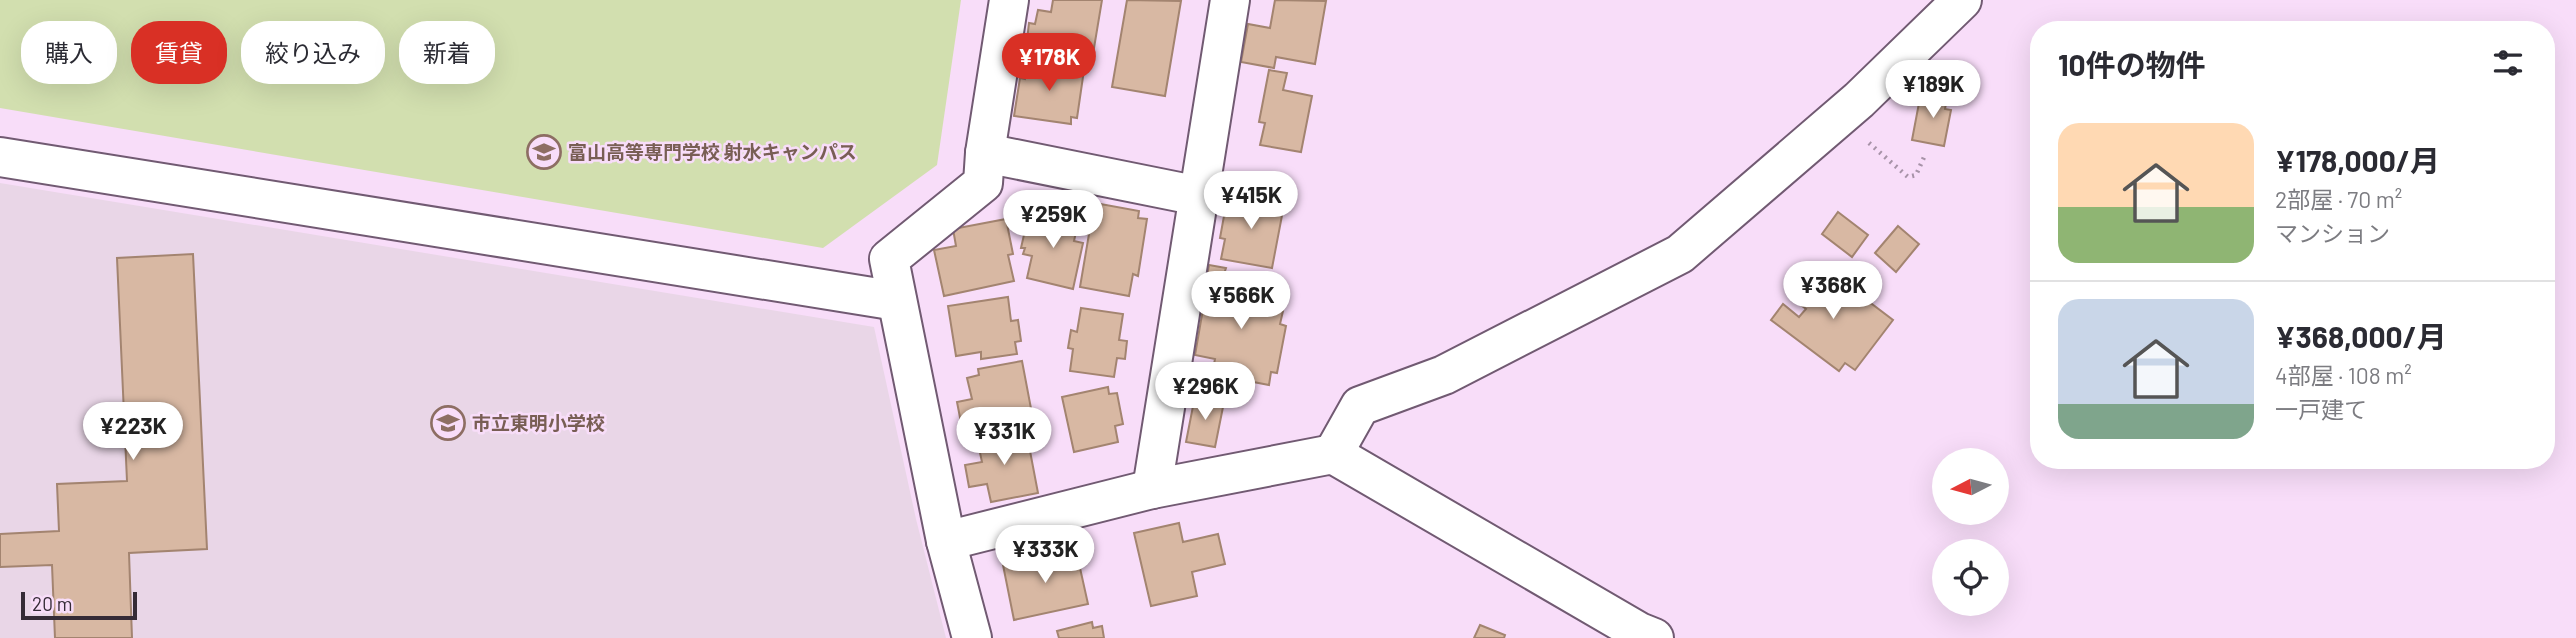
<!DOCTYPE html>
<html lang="ja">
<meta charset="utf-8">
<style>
:root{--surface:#fff;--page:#f2f2f3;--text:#2b2b33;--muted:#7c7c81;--line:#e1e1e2;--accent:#d93025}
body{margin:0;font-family:Barlow,"Noto Sans JP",sans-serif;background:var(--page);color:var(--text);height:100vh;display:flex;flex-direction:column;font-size:26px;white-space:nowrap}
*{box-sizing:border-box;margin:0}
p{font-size:23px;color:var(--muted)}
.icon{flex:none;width:38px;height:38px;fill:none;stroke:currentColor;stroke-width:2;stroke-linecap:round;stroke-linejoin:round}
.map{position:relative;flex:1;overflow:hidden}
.panel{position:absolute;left:2030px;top:21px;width:525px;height:448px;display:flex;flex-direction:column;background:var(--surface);border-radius:28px;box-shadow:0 7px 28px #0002}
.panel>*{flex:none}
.guide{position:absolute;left:21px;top:21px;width:665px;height:63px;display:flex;gap:14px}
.needle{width:46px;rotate:264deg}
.fabs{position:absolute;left:1932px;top:448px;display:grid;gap:14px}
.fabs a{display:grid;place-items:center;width:77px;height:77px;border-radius:50%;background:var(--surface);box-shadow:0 7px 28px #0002;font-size:35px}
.scale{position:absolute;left:21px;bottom:18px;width:116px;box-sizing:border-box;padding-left:7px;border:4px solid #352b36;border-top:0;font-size:19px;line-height:24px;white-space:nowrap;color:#352b36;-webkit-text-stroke:5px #f8ddf9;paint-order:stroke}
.price{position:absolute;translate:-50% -60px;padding:0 16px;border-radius:24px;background:#fff;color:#222;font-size:23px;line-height:46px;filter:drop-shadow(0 2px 4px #0008)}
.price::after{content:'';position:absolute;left:50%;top:42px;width:21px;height:16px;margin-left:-10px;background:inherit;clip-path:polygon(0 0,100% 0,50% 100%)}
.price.active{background:var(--accent);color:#fff}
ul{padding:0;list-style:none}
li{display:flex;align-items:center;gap:21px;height:175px;padding:0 28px}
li+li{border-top:2px solid var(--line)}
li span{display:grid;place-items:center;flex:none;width:196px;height:140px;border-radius:21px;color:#555}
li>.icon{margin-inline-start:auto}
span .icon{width:84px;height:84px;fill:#fffc;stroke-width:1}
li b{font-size:30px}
h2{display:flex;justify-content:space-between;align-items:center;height:84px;padding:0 28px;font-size:30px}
.chip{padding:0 24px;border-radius:28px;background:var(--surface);box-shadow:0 7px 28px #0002;font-size:24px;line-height:63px}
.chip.active{background:var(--accent);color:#fff}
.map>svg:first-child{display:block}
</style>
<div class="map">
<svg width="2576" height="638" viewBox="0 0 2576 638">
<rect width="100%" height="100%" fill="#f8ddf9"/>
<!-- education -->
<path fill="#e9d6e7" d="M0,183L874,327L916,519L946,638H0Z"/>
<!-- green -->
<path fill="#d2dfaf" d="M0,0H961L937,165L823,248L0,108Z"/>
<!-- building -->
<g fill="#d8b8a3" stroke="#a38470" stroke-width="2">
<path d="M1053,0H1102L1092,60L1026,49L1029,23L1035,24L1038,10L1051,12Z"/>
<path d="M1127,0L1181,1L1165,96L1112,87Z"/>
<path d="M1275,0L1326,1L1315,64L1276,57L1274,68L1241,62L1248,24L1270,28Z"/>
<path d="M1027,61L1084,70L1077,118L1071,117V124L1014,116L1020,78L1025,79Z"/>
<path d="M1269,70L1287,73L1283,90L1312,96L1301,152L1260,145L1265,123L1259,122Z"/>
<path d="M1931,89L1948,93L1945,109L1951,110L1944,146L1912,140L1919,103L1927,105Z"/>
<path d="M1228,194L1284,205L1272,268L1221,259L1225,239L1220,238Z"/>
<path d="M1095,203L1139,211L1138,218L1147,219L1138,276L1133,274L1129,296L1080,287L1089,234H1085L1089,210H1094Z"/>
<path d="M1048,212L1079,219L1074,241L1083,243L1073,289L1027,278L1032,256L1023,254L1025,248H1021L1026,226L1034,228L1037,218L1046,220Z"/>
<path d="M1838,212L1868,235L1852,257L1822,234Z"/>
<path d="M1006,219L1013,254L1008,255L1014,281L944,296L934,250L956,246L953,229Z"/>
<path d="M1898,226L1919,244L1896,272L1875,253Z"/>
<path d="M193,254L207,549L129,553L132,638H55L52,565L0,567V534L59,531L57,484L127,481L117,258Z"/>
<path d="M1209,265L1226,268L1224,274L1260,280L1255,306L1283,311L1280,324L1286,326L1277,373L1271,372L1269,385L1212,374L1215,359L1195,355L1203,309L1218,312L1224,285L1206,282Z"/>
<path d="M1804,269L1819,281L1827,270L1893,320L1855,370L1845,363L1839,371L1771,320L1783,304L1799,317L1806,309L1797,302L1803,295L1792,286Z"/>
<path d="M1008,297L1011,321L1018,320L1021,341L1015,342L1017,354L981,359V352L956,356L948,306Z"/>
<path d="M1081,308L1123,314L1119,340L1127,341L1125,359L1117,358L1114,377L1070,371L1073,349L1068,348L1071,330L1077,332Z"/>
<path d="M1022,361L1033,419L963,433L957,402L972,399L967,378L979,375L978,369Z"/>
<path d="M1108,387L1109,394L1117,393L1123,424L1115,426L1118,442L1074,452L1062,397Z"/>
<path d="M1195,396L1224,402L1215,447L1186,442Z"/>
<path d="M1026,430L1038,493L991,502L987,484L969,487L965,465L982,462L977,439Z"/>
<path d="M1179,523L1183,542L1218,534L1225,564L1192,572L1197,596L1151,606L1134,533Z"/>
<path d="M1076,550L1088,604L1014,620L1003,565Z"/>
<path d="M1092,622L1093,628L1102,626L1104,638H1059L1057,631Z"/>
<path d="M1480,625L1505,635L1504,638H1474Z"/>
</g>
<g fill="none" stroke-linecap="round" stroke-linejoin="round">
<!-- street casing -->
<g stroke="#715a72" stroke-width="42">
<g id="street">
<path d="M985,153L1199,196"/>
<path d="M0,157L897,301"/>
<path d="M1333,454L1360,406L1444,375L1680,254L1859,100L1962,0"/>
<path d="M1152,489L1230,0"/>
<path d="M946,541L1152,489L1333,454L1639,632L1654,638"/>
<path d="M972,638L946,541L889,259L983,183L985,153L1009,0"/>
</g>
</g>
<!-- path -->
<path stroke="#a793a8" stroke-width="4.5" stroke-dasharray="2 5" stroke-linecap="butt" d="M1869,143L1908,177L1916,175L1925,155"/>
<!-- street -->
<use href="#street" stroke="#fff" stroke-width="38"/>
</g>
<!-- icons -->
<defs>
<g id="university-ring" transform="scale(1.75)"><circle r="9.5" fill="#f8ddf9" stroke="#8d6e63" stroke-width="1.5"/><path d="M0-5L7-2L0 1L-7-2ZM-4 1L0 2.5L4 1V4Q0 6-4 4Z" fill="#8d6e63"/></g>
<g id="school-ring" transform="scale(1.75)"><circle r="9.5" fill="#f8ddf9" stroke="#8d6e63" stroke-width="1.5"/><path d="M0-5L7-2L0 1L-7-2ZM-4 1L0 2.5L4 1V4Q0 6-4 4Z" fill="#8d6e63"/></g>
</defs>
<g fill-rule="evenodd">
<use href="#university-ring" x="544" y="152"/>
<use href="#school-ring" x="448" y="423"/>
</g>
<g text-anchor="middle" stroke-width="5" stroke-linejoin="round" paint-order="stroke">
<!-- education labels -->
<g font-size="19" font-weight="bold" fill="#785e54" stroke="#f8ddf9" text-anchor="start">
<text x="568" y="159">富山高等専門学校 射水キャンパス</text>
<text x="472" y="430">市立東明小学校</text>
</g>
</g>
</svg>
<div class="fabs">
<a><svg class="needle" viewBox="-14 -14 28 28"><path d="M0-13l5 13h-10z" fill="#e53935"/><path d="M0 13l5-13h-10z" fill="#7c7c81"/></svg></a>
<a><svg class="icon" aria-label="locate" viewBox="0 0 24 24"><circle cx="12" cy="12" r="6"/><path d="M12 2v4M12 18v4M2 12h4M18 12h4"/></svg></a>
</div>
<div class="scale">20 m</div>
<b class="price active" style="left:1049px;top:93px">¥178K</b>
<b class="price" style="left:1933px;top:120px">¥189K</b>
<b class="price" style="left:1251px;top:231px">¥415K</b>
<b class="price" style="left:1053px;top:250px">¥259K</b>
<b class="price" style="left:1833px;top:321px">¥368K</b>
<b class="price" style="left:1241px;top:331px">¥566K</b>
<b class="price" style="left:1205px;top:422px">¥296K</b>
<b class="price" style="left:133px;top:462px">¥223K</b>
<b class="price" style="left:1004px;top:467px">¥331K</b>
<b class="price" style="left:1045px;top:585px">¥333K</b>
<div class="guide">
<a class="chip">購入</a>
<a class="chip active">賃貸</a>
<a class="chip">絞り込み</a>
<a class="chip">新着</a>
</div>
<section class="panel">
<h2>10件の物件<svg class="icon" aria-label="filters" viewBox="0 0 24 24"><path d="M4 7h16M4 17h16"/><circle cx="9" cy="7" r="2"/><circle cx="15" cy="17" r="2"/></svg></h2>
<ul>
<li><span style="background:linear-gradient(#ffd9b3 60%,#8fb573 0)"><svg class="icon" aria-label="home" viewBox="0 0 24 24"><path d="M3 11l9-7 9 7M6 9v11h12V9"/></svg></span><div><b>¥178,000/月</b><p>2部屋 · 70 m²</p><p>マンション</p></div></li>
<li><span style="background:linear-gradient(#c9d6e8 75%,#7fa58c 0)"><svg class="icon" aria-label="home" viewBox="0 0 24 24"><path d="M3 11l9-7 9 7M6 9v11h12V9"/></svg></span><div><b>¥368,000/月</b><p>4部屋 · 108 m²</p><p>一戸建て</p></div></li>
</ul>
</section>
</div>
